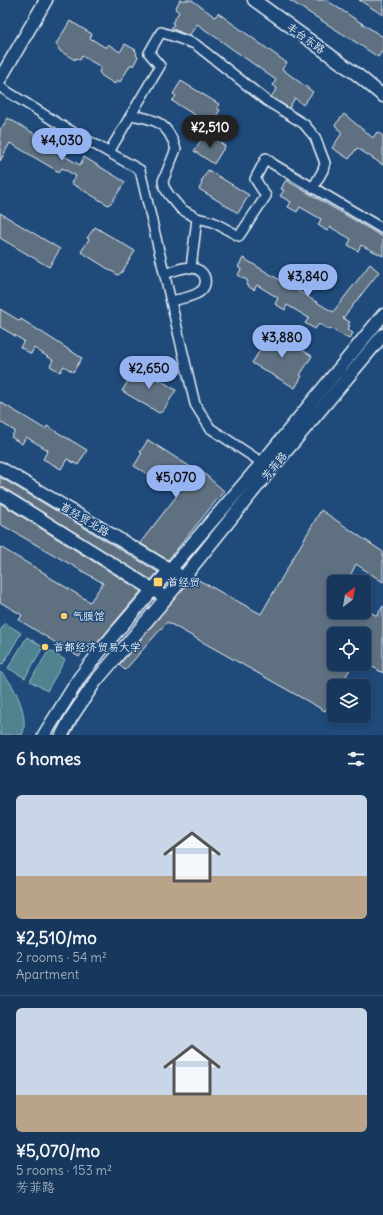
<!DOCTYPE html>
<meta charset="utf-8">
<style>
:root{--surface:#17385c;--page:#244365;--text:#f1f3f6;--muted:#9eacbb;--line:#365272;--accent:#95b2f1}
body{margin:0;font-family:Delius,"LXGW WenKai TC",sans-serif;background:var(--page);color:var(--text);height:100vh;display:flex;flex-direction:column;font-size:15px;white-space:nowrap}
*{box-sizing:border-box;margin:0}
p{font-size:13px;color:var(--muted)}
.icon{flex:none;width:22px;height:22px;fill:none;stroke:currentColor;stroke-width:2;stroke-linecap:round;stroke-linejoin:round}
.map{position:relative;height:735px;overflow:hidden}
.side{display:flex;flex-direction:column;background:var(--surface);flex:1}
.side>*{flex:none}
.needle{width:26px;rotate:31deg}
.controls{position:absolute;left:327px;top:575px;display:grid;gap:8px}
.controls a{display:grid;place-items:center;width:44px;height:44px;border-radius:6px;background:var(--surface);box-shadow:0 2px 6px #0003,0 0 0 1px var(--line);font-size:20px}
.price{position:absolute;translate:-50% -34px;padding:0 9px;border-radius:14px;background:var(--accent);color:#111;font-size:13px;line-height:26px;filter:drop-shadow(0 1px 2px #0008)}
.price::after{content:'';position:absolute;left:50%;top:24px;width:12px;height:9px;margin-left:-6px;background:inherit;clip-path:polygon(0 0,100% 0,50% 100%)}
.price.selected{background:#222;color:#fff}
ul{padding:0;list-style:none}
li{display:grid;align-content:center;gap:8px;height:212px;padding:0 16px}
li+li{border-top:1px solid var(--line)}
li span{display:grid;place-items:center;height:124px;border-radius:6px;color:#555}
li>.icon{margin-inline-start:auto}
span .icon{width:72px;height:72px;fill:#fffc;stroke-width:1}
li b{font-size:17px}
h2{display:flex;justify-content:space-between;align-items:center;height:48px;padding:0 16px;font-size:17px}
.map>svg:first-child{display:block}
</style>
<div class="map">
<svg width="383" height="735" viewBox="0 0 383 735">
<rect width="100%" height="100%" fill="#1f4a7a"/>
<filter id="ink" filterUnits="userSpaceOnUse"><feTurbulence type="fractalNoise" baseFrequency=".025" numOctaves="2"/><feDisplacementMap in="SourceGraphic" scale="8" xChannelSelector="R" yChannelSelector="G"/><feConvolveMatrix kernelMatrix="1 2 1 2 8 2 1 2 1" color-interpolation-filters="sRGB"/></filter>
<g filter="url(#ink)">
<!-- green -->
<g fill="#508390" stroke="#9cbac4">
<path d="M5,623L21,633L3,664L0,663V631Z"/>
<path d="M27,637L43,647L25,678L8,668Z"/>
<path d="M49,650L65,660L47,691L30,681Z"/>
<path d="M0,672C15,682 30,719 22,735H0Z"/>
</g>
<!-- building -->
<g fill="#5f7080" stroke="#e8f1f8">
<path d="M180,0H192L215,17L218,13L287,63L282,69L313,92L303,105L295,98L289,108L271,97L277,88L273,85L276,80L197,24L189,36L171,28L174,24L172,23L179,12L175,9Z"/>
<path d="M289,0H326L383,37V50L378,57L357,43Z"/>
<path d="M359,0H383V15Z"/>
<path d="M70,21L92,34L90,38L106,48L108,44L120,52L125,44L136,50L135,51L137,53L136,55L138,57L133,66L131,64L120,82L117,80L115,84L102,76L99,72L101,67L82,56L80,60L75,58V60L60,51L56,44Z"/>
<path d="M181,81L219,104L217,108L220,110L211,125L172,101L176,96L173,94Z"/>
<path d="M344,114L373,138L377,132L383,136V165L357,148L349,159L332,148L342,133L335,125Z"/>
<path d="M8,118L67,153L64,156L80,165L84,157L125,182L112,202L108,205L71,183L76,176L62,168L59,172L10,143L0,161V130Z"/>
<path d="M206,133L225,146L214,164L194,151Z"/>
<path d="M208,170L249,195L238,213L199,189L202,183L201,182Z"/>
<path d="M286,180L383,237V256L361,245L358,251L348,245L351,239L330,227L327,231L318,225L321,219L300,207L297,212L288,207L291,202L280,196L284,190L281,189Z"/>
<path d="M0,213L60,249L49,267L0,238Z"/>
<path d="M95,227L135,251L122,272L118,275L81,252L89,239L87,238Z"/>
<path d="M243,258L333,312L370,264L379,272L343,318L350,322L348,325L350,326L347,330L353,333L349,339L331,329L330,330L319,324L315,329L305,323L309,318L287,305L285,310L275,304L278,298L257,285L254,290L246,285L248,281L238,275L241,269L238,267Z"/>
<path d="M0,309L20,321L21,319L82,358L73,372L64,366L60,372L50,366L53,360L34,348L31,354L20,347L24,341L0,327Z"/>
<path d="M268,329L312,356L300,375L302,376L295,388L252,363L265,342L261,340Z"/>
<path d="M135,365L176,390L163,411L159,413L122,391L130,378L128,377Z"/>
<path d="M0,402L45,429L47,426L87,450L78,465L67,459L61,469L43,459L48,450L26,437L22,444L11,437L15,431L0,422Z"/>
<path d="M148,440L197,471L199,469L224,491L168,560L140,543L179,493L134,466L142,453L140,452Z"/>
<path d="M0,477L158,572L151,580L4,488L0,487Z"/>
<path d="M0,503L141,591L94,647L89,642L79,657L19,620L22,615L0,602V547L46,574V575L90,602L103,583L0,524Z"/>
<path d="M321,510L383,552V582L356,564L347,582H334V612H364V608L377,616L383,606V673L364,662V634H334V664H353L340,686H334V696L325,711L167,622L125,670L119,665L193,577L261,614Z"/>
</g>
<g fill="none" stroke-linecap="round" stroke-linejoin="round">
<!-- street casing -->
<g stroke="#e8f1f8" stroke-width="12">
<g id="street">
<path d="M0,87L64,127L140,170L195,404L210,428L267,466"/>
<path d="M131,115C156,119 168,123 176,149L163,181L164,187L169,195L181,209L197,218L213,222L239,236L266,196L255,179L266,158L273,164L383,229"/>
<path d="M109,152L160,66L149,53L161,32L195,44L267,101L304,124L315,137L325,163L323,170L313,188"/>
<path d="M191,268L197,218"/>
<path d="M165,274C174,271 183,266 192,268C208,270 210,288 196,294C188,298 179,299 171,301"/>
</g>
</g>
<!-- secondary casing -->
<g stroke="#e8f1f8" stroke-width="15">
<g id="secondary">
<path d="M254,0L359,76L383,96"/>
<path d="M0,79L46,0"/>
<path d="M0,468L177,574"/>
<path d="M0,494L160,594"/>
<path d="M44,735L80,677L105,645L262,463L383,315"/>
<path d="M62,735L71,718L95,682L183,578L271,469L383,335"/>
</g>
</g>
<!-- street -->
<use href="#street" stroke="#1f4a7a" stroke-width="9"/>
<!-- secondary -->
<use href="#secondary" stroke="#1f4a7a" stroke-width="12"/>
</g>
</g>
<!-- markers -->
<g fill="#ffd166" stroke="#1f4a7a" stroke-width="1.5">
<rect x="153" y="577" width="10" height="10" rx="2"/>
<circle cx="64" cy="616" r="4"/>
<circle cx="45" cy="647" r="4"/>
</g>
<g text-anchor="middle" stroke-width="3" stroke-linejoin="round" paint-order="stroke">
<!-- street labels -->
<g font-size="11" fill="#e8f1f8" stroke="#1f4a7a">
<text transform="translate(306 38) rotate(36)" y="4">丰台东路</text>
<text transform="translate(274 466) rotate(-50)" y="4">芳菲路</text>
<text transform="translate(85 519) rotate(31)" y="4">首经贸北路</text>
</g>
<!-- poi labels -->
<g font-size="11" fill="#e8f1f8" stroke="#1f4a7a" text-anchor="start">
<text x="167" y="586">首经贸</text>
<text x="72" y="620">气膜馆</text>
<text x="53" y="651">首都经济贸易大学</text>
</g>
</g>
</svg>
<div class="controls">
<a><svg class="needle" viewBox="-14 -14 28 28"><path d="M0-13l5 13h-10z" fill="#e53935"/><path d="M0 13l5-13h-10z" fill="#9eacbb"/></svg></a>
<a><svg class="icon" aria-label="locate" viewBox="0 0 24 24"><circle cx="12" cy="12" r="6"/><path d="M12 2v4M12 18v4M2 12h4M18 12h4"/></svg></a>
<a><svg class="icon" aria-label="layers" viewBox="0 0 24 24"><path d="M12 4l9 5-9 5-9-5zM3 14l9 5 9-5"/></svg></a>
</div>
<b class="price selected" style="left:210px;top:149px">¥2,510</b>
<b class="price" style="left:62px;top:162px">¥4,030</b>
<b class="price" style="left:308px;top:298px">¥3,840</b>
<b class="price" style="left:282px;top:359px">¥3,880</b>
<b class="price" style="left:149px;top:390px">¥2,650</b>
<b class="price" style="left:176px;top:499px">¥5,070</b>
</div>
<section class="side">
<h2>6 homes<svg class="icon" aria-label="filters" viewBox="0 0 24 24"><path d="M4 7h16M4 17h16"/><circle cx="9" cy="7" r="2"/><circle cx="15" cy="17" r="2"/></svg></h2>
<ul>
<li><span style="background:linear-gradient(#c9d6e8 65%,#b9a48a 0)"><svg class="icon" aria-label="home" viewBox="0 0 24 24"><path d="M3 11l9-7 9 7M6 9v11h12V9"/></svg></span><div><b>¥2,510/mo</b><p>2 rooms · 54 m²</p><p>Apartment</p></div></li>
<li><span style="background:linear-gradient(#c9d6e8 70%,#b9a48a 0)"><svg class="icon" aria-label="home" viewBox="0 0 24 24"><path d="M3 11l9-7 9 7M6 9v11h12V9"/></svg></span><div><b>¥5,070/mo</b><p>5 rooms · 153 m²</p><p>芳菲路</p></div></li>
</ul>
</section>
